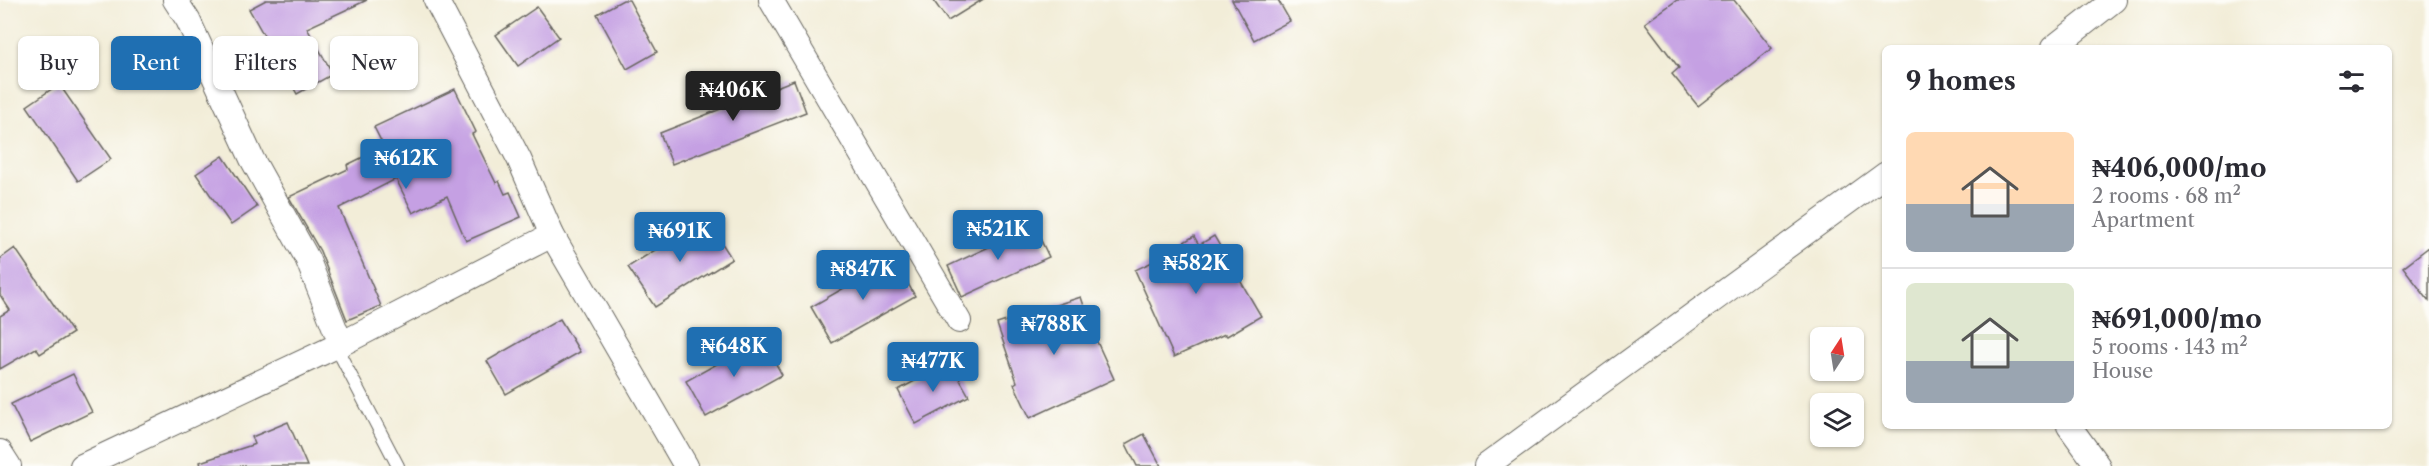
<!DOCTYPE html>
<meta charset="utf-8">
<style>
:root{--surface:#fff;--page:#f2f2f3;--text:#2b2b33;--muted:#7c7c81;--line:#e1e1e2;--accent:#1f6fb2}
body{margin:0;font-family:"Libre Caslon Text",serif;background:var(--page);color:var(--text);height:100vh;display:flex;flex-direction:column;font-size:22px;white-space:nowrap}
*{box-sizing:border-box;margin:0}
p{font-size:20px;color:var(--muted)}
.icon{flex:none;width:33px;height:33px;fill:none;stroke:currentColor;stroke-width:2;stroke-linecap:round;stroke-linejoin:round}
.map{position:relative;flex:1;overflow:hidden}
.side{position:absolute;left:1882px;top:45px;width:510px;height:384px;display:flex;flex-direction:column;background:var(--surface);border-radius:9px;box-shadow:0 2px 4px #0004}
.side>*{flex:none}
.top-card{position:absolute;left:18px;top:36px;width:570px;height:54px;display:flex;gap:12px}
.needle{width:39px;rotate:12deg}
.controls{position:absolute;left:1810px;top:327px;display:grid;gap:12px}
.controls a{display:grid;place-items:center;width:54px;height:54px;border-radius:9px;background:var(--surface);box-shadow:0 2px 4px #0004;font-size:30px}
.price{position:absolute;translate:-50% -51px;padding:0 14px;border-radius:6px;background:var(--accent);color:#fff;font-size:20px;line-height:39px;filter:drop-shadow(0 2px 3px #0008)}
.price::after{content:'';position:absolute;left:50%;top:36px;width:18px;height:14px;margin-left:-9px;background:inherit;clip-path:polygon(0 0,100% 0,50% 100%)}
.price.on{background:#222;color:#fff}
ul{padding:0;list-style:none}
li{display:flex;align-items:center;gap:18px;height:150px;padding:0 24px}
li+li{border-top:2px solid var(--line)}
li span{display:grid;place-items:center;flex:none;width:168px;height:120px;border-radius:9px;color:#555}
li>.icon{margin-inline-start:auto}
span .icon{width:72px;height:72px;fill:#fffc;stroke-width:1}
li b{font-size:26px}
h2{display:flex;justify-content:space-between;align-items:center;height:72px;padding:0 24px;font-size:26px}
.pill{padding:0 21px;border-radius:9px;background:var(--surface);box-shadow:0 2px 4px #0004;font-size:21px;line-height:54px}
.pill.on{background:var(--accent);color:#fff}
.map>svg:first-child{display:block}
</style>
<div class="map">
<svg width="2429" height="466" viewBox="0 0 2429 466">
<rect width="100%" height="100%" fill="#fdfcf7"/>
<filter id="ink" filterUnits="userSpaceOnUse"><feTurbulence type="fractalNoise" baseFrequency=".0167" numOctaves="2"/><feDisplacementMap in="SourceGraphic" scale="12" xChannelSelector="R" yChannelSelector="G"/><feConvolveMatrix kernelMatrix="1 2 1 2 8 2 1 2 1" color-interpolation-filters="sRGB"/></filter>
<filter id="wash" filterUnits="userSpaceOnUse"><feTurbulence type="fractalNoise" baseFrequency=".008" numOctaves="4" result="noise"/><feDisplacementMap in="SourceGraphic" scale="24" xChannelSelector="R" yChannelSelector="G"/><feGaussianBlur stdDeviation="1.35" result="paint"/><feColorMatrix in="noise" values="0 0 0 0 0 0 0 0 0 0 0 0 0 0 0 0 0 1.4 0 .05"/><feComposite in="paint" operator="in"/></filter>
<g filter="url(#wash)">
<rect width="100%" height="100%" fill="#f2edd8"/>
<g id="blocks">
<!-- building -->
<g fill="#c5a0e3">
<path d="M266,0H367L307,28L333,74L297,94L249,9Z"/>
<path d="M623,0H629L657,52L627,69L597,14Z"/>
<path d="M933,0H982L948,21Z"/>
<path d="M1232,0H1278L1290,21L1254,40Z"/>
<path d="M1677,0H1734L1772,48L1698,106L1672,74L1679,68L1645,23Z"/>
<path d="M537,7L559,37L518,66L496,35Z"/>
<path d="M794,80L806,112L672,164L660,133Z"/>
<path d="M59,84L111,159L78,181L27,106Z"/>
<path d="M455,89L476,132L472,134L496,183L499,181L505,194L510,192L521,217L466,241L447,196L413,213L396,179L339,208L381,306L347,320L320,251L289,197L348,169L347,165L384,147L374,127Z"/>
<path d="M223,156L257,207L231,225L196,174Z"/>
<path d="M706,218L732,259L655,307L628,267Z"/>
<path d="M1034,226L1049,257L962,297L948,266Z"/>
<path d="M1194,236L1199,245L1214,236L1261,316L1227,336L1225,334L1174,357L1135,270L1176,251L1174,248Z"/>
<path d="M2429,247V301L2403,267Z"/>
<path d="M15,248L73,333L40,354L36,348L0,369V316L10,310L0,295V259Z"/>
<path d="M894,259L915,296L832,343L811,307Z"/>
<path d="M1081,297L1093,333L1114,379L1030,418L1014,384L1017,382L997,324Z"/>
<path d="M560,319L580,352L506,394L487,361Z"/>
<path d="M762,339L782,375L706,417L686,381Z"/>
<path d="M950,362L969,396L916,424L898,390Z"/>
<path d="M73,374L92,412L30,442L11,404Z"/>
<path d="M288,422L307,466H201L200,462L255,444L252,437Z"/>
<path d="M1144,434L1161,466H1137L1126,444Z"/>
</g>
</g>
</g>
<g filter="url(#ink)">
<use href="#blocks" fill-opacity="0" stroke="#67655e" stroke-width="1.5"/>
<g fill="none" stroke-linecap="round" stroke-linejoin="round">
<!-- service casing -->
<g stroke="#67655e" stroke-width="14">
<path id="service" d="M336,347L398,466"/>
</g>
<!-- minor casing -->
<g stroke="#67655e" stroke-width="26">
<g id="minor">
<path d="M175,0L188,20L252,159L307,258L341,344L552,235"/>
<path d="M436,0L519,159L552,235L686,466"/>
<path d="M771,0L959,321"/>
<path d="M2053,48L2114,0"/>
<path d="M2069,426L2098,466"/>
<path d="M0,452L9,466"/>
<path d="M82,466L341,344"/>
<path d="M1486,466L1886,174"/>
</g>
</g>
<!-- service -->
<use href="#service" stroke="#fff" stroke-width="12"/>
<!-- minor -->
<use href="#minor" stroke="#fff" stroke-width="24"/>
</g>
</g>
</svg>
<div class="controls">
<a><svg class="needle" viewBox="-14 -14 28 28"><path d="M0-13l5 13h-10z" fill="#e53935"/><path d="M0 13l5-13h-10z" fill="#7c7c81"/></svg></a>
<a><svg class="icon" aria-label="layers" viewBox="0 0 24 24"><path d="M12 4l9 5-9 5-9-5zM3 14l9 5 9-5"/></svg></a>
</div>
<b class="price on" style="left:733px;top:122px">₦406K</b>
<b class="price" style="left:406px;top:190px">₦612K</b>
<b class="price" style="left:998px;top:261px">₦521K</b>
<b class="price" style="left:680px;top:263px">₦691K</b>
<b class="price" style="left:1196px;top:295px">₦582K</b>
<b class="price" style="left:863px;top:301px">₦847K</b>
<b class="price" style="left:1054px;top:356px">₦788K</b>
<b class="price" style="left:734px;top:378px">₦648K</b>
<b class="price" style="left:933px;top:393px">₦477K</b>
<div class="top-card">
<a class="pill">Buy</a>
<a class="pill on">Rent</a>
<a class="pill">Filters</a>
<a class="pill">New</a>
</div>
<section class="side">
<h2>9 homes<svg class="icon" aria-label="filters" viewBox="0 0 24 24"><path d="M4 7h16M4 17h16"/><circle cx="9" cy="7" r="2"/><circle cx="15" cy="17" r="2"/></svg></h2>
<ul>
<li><span style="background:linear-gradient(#ffd9b3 60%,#9aa5b1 0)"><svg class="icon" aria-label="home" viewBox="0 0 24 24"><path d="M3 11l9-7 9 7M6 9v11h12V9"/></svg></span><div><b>₦406,000/mo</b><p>2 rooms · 68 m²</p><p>Apartment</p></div></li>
<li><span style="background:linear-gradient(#dfe7d0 65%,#9aa5b1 0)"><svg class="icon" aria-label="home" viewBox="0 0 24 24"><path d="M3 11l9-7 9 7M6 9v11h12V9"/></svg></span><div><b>₦691,000/mo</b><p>5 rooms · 143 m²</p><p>House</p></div></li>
</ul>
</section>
</div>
